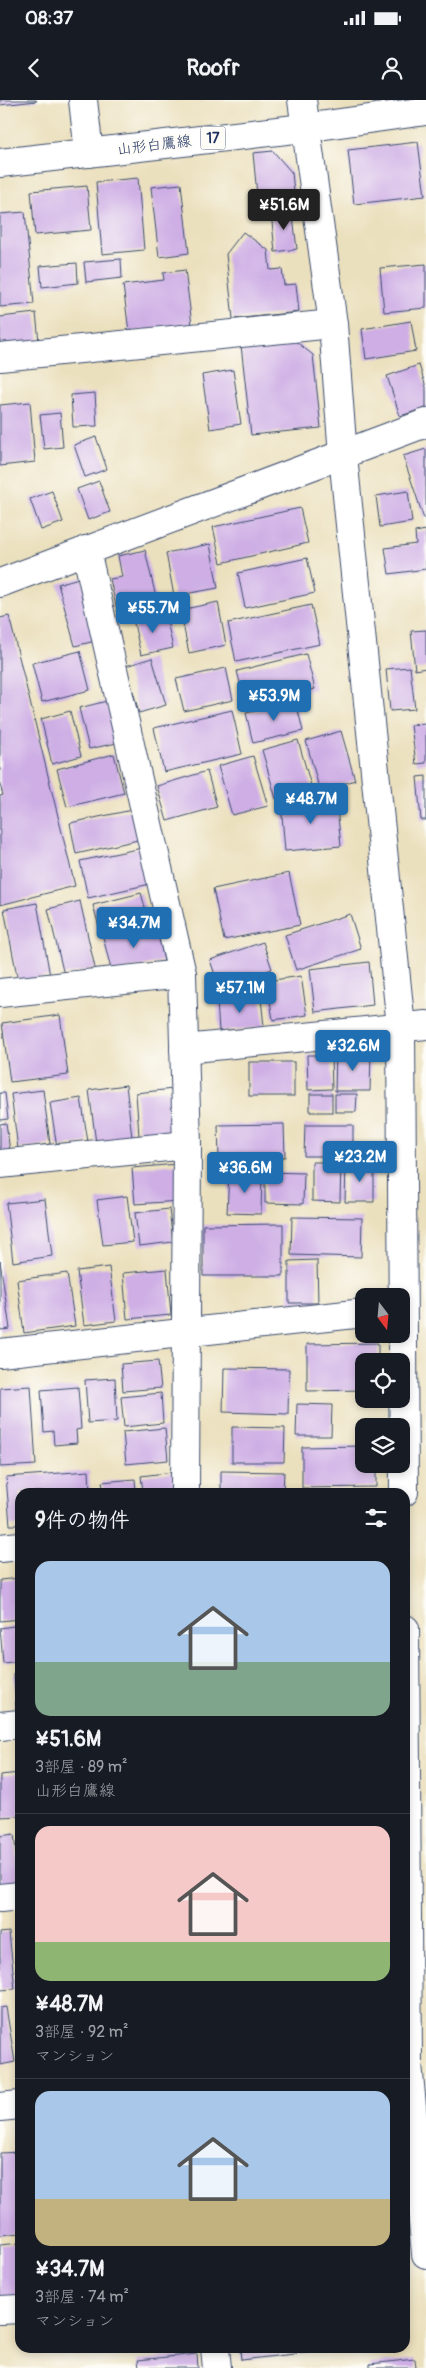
<!DOCTYPE html>
<html lang="ja">
<meta charset="utf-8">
<style>
:root{--surface:#171b24;--page:#20242c;--text:#f1f3f6;--muted:#9ea1a6;--line:#363941;--accent:#1f6fb2}
body{margin:0;font-family:Pangolin,"Klee One",sans-serif;background:var(--page);color:var(--text);height:100vh;display:flex;flex-direction:column;font-size:19px;white-space:nowrap}
*{box-sizing:border-box;margin:0}
p{font-size:16px;color:var(--muted)}
.icon{flex:none;width:28px;height:28px;fill:none;stroke:currentColor;stroke-width:2;stroke-linecap:round;stroke-linejoin:round}
.map{position:relative;flex:1;overflow:hidden}
.details{position:absolute;left:15px;top:1388px;width:395px;height:865px;display:flex;flex-direction:column;background:var(--surface);border-radius:15px;box-shadow:0 2px 8px #0003}
.details>*{flex:none}
.needle{width:32px;rotate:164deg}
.fabs{position:absolute;left:355px;top:1188px;display:grid;gap:10px}
.fabs a{display:grid;place-items:center;width:55px;height:55px;border-radius:10px;background:var(--surface);box-shadow:0 2px 8px #0003;font-size:25px}
.price{position:absolute;translate:-50% -42px;padding:0 11px;border-radius:5px;background:var(--accent);color:#fff;font-size:16px;line-height:32px;filter:drop-shadow(0 1px 2px #0008)}
.price::after{content:'';position:absolute;left:50%;top:30px;width:15px;height:11px;margin-left:-8px;background:inherit;clip-path:polygon(0 0,100% 0,50% 100%)}
.price.current{background:#222;color:#fff}
ul{padding:0;list-style:none}
li{display:grid;align-content:center;gap:10px;height:265px;padding:0 20px}
li+li{border-top:1px solid var(--line)}
li span{display:grid;place-items:center;height:155px;border-radius:15px;color:#555}
li>.icon{margin-inline-start:auto}
span .icon{width:90px;height:90px;fill:#fffc;stroke-width:1}
li b{font-size:21px}
h2{display:flex;justify-content:space-between;align-items:center;height:60px;padding:0 20px;font-size:21px}
.status{display:flex;justify-content:space-between;align-items:center;height:35px;padding:0 25px;background:var(--surface);direction:ltr}
.status svg{height:14px;fill:currentColor}
header{display:flex;justify-content:space-between;align-items:center;height:65px;padding:0 20px;background:var(--surface);font-size:22px;font-weight:800}
.map>svg:first-child{display:block}
</style>
<div class="status"><b>08:37</b><svg viewBox="0 0 49 12"><path d="M0 12V9h3v3zM5 12V6h3v6zM10 12V3h3v9zM15 12V0h3v12zM26 1h20v11H26zM47 4h2v5h-2z"/></svg></div>
<header><svg class="icon" aria-label="back" viewBox="0 0 24 24"><path d="M15 5l-7 7 7 7"/></svg>Roofr<svg class="icon" aria-label="person" viewBox="0 0 24 24"><circle cx="12" cy="8" r="4"/><path d="M4 21q1-7 8-7t8 7"/></svg></header>
<div class="map">
<svg width="426" height="2268" viewBox="0 0 426 2268">
<rect width="100%" height="100%" fill="#fdfcf7"/>
<filter id="ink" filterUnits="userSpaceOnUse"><feTurbulence type="fractalNoise" baseFrequency=".02" numOctaves="2"/><feDisplacementMap in="SourceGraphic" scale="10" xChannelSelector="R" yChannelSelector="G"/><feConvolveMatrix kernelMatrix="1 2 1 2 8 2 1 2 1" color-interpolation-filters="sRGB"/></filter>
<filter id="wash" filterUnits="userSpaceOnUse"><feTurbulence type="fractalNoise" baseFrequency=".0096" numOctaves="4" result="noise"/><feDisplacementMap in="SourceGraphic" scale="20" xChannelSelector="R" yChannelSelector="G"/><feGaussianBlur stdDeviation="1.12" result="paint"/><feColorMatrix in="noise" values="0 0 0 0 0 0 0 0 0 0 0 0 0 0 0 0 0 1.4 0 .05"/><feComposite in="paint" operator="in"/></filter>
<g filter="url(#wash)">
<rect width="100%" height="100%" fill="#ebe0bd"/>
<g id="blocks">
<!-- building -->
<g fill="#ceaee5">
<path d="M0,0H36L37,1L0,5Z"/>
<path d="M418,42L425,96L354,104L348,50Z"/>
<path d="M273,51L292,73L295,101L258,105L253,53Z"/>
<path d="M138,78L144,150L102,154L96,82Z"/>
<path d="M181,84L189,153L159,157L151,87Z"/>
<path d="M87,86L91,130L35,135L31,91Z"/>
<path d="M292,109L297,149L275,152L271,112Z"/>
<path d="M25,112L34,204L0,207V114Z"/>
<path d="M243,132L268,150L270,170L282,169L284,185L296,184L299,212L233,219L226,154Z"/>
<path d="M121,159L122,178L86,182L84,162Z"/>
<path d="M77,163L78,183L42,187L40,166Z"/>
<path d="M426,164V208L384,212L380,168Z"/>
<path d="M185,170L192,225L129,232L123,185L164,180L163,173Z"/>
<path d="M36,213L39,242L0,246V217Z"/>
<path d="M411,221L416,251L366,259L362,229Z"/>
<path d="M294,240L313,255L321,328L251,335L241,245Z"/>
<path d="M419,265L426,287V308L400,316L387,276Z"/>
<path d="M233,270L241,324L210,329L202,275Z"/>
<path d="M95,293L97,326L73,327L71,295Z"/>
<path d="M30,302L35,362L0,366V305Z"/>
<path d="M60,313L63,347L44,349L40,315Z"/>
<path d="M96,337L107,369L85,377L74,345Z"/>
<path d="M426,349V418L424,419L403,356Z"/>
<path d="M99,381L110,412L88,420L77,389Z"/>
<path d="M52,391L63,422L41,430L30,399Z"/>
<path d="M408,391L412,422L380,427L376,396Z"/>
<path d="M300,408L308,443L221,463L213,427Z"/>
<path d="M426,430V469L389,474L385,448L416,444L415,432Z"/>
<path d="M210,444L218,488L174,496L166,453Z"/>
<path d="M145,450L158,506L118,515L110,479L122,477L118,456Z"/>
<path d="M307,458L315,493L245,508L238,473Z"/>
<path d="M82,477L99,540L75,546L58,484Z"/>
<path d="M218,502L226,545L189,553L180,510Z"/>
<path d="M311,505L320,544L236,562L228,523Z"/>
<path d="M165,512L173,548L141,555L133,519Z"/>
<path d="M9,516L75,786L0,805V696L3,695L0,685V518Z"/>
<path d="M426,530V568L415,570L411,531Z"/>
<path d="M80,551L90,590L42,602L32,563Z"/>
<path d="M306,554L315,589L246,607L237,571Z"/>
<path d="M152,558L166,605L139,613L126,566Z"/>
<path d="M410,567L415,609L390,611L386,569Z"/>
<path d="M226,568L233,600L184,611L176,579Z"/>
<path d="M107,601L117,643L89,649L79,608Z"/>
<path d="M296,602L303,631L253,643L246,613Z"/>
<path d="M232,610L242,654L164,672L154,628Z"/>
<path d="M70,611L81,656L52,664L41,619Z"/>
<path d="M426,624V663L416,664L411,625Z"/>
<path d="M341,631L355,680L320,691L306,641Z"/>
<path d="M298,640L312,689L276,699L262,650Z"/>
<path d="M114,654L124,693L67,707L57,669Z"/>
<path d="M253,656L268,706L232,715L218,666Z"/>
<path d="M207,671L217,707L167,721L157,686Z"/>
<path d="M426,676V720H421L417,677Z"/>
<path d="M336,698L341,746L285,751L281,703Z"/>
<path d="M132,710L138,740L76,754L70,723Z"/>
<path d="M142,748L150,784L88,798L80,761Z"/>
<path d="M289,773L300,825L224,840L213,789Z"/>
<path d="M141,793L149,822L101,834L93,805Z"/>
<path d="M80,801L95,868L64,875L48,809Z"/>
<path d="M37,803L50,876L18,881L4,809Z"/>
<path d="M350,814L361,849L296,870L285,835Z"/>
<path d="M156,824L164,861L112,873L103,837Z"/>
<path d="M263,842L272,869L219,887L210,860Z"/>
<path d="M369,862L373,905L315,912L310,869Z"/>
<path d="M301,876L307,915L273,920L267,881Z"/>
<path d="M261,898L264,927L219,931L217,901Z"/>
<path d="M60,915L68,975L10,982L2,923Z"/>
<path d="M336,952H371L370,991H335Z"/>
<path d="M307,955H331L332,989L308,990Z"/>
<rect x="249" y="962" width="45" height="34"/>
<path d="M126,985L132,1038L96,1043L89,990Z"/>
<path d="M173,989L176,1033L139,1036L136,993Z"/>
<path d="M43,990L50,1044L18,1049L11,994Z"/>
<path d="M0,993H5L8,1019L0,1020Z"/>
<rect x="310" y="994" width="22" height="18"/>
<path d="M335,994H357L356,1012H335Z"/>
<path d="M81,998L88,1042L57,1047L50,1003Z"/>
<path d="M6,1023L10,1051L0,1053V1024Z"/>
<path d="M284,1024L285,1057L219,1059L218,1025Z"/>
<path d="M305,1025H353V1056H304Z"/>
<path d="M312,1062H341L340,1102L312,1101Z"/>
<path d="M346,1063H374V1102H345Z"/>
<path d="M177,1064L180,1101L135,1104L132,1068Z"/>
<path d="M265,1072L304,1073L303,1104L265,1103Z"/>
<path d="M229,1073L262,1074L261,1114L227,1113Z"/>
<path d="M127,1096L133,1142L103,1145L97,1100Z"/>
<path d="M45,1099L52,1156L13,1162L6,1103Z"/>
<path d="M169,1109L173,1142L139,1146L135,1113Z"/>
<path d="M292,1117L362,1118L361,1157L291,1155Z"/>
<path d="M283,1124V1176H203V1125Z"/>
<path d="M317,1160L318,1203H289V1161Z"/>
<path d="M0,1161L10,1229L0,1230Z"/>
<path d="M109,1167L116,1221L84,1225L77,1171Z"/>
<path d="M167,1169L171,1215L127,1219L123,1173Z"/>
<path d="M67,1173L75,1226L24,1233L17,1180Z"/>
<path d="M378,1243V1261H364V1290L307,1291V1244Z"/>
<path d="M158,1261L161,1288L123,1291L121,1264Z"/>
<path d="M224,1268L289,1269L288,1314L223,1312Z"/>
<path d="M115,1278L117,1321L88,1323L85,1280Z"/>
<path d="M31,1286L36,1365L0,1367V1288Z"/>
<path d="M78,1287L81,1329L76,1330L77,1343L54,1345L53,1331L44,1332L41,1290Z"/>
<path d="M161,1293L163,1323L124,1327L121,1297Z"/>
<path d="M297,1304L332,1305L331,1336H296Z"/>
<path d="M232,1327L285,1328L284,1362H232Z"/>
<path d="M165,1328L168,1360L126,1364L123,1332Z"/>
<path d="M364,1346V1364H376V1387L302,1388V1347Z"/>
<path d="M89,1371L90,1392H20V1425H10L6,1377Z"/>
<path d="M221,1371L284,1372L283,1392H221Z"/>
<path d="M173,1372L175,1392H143L141,1376Z"/>
<path d="M135,1379L136,1392H104L102,1382Z"/>
<path d="M20,1478V1519L0,1521V1480Z"/>
<path d="M20,1525V1561L3,1563L0,1528Z"/>
<path d="M14,1574H20V1609L16,1610Z"/>
<path d="M20,1673V1716L0,1717V1675Z"/>
<path d="M14,1734L20,1788L0,1791V1736Z"/>
<path d="M9,1832L15,1889L0,1890V1833Z"/>
<path d="M6,1907L15,1962L0,1965V1908Z"/>
<path d="M20,2052V2133L0,2135V2053Z"/>
<path d="M20,2143V2200L0,2203V2145Z"/>
<path d="M240,2248H311L312,2252L241,2260Z"/>
<path d="M197,2254L198,2268H139L138,2260Z"/>
<path d="M415,2259L416,2268H370V2264Z"/>
</g>
</g>
</g>
<g filter="url(#ink)">
<use href="#blocks" fill-opacity="0" stroke="#3a4a6c" stroke-width="1"/>
<g fill="none" stroke-linecap="round" stroke-linejoin="round">
<!-- minor casing -->
<g stroke="#3a4a6c" stroke-width="30">
<g id="minor">
<path d="M83,0L89,53"/>
<path d="M302,0L333,224L343,356L401,927L404,1392"/>
<path d="M0,257L333,224"/>
<path d="M86,450L182,874L187,1045L185,1392"/>
<path d="M0,483L426,323"/>
<path d="M0,893L182,874"/>
<path d="M184,949L426,925"/>
<path d="M0,1064L187,1045"/>
<path d="M0,1253L364,1213"/>
<path d="M0,1448L20,1446"/>
<path d="M405,1529L408,1964L426,2154"/>
<path d="M0,1626L20,1624"/>
<path d="M0,1798L20,1796"/>
<path d="M0,2007L20,2005"/>
<path d="M0,2210L20,2209"/>
<path d="M215,2248L217,2268"/>
</g>
</g>
<!-- major casing -->
<g stroke="#3a4a6c" stroke-width="30">
<path id="major" d="M0,63L304,28L426,11"/>
</g>
<!-- minor -->
<use href="#minor" stroke="#fff" stroke-width="28"/>
<!-- major -->
<use href="#major" stroke="#fff" stroke-width="28"/>
</g>
</g>
<g text-anchor="middle" stroke-width="4" stroke-linejoin="round" paint-order="stroke">
<!-- shield labels -->
<rect fill="#fdfcf7" stroke="#5f6c8c" stroke-width="1" x="200.5" y="26.5" width="25" height="23" rx="4"/>
<g font-size="14" font-weight="bold" fill="#1b2f5e">
<text x="213" y="43">17</text>
</g>
<!-- street labels -->
<g font-size="15" fill="#1b2f5e" stroke="#fdfcf7">
<text transform="translate(154 45) rotate(-7)" y="5">山形白鷹線</text>
</g>
</g>
</svg>
<div class="fabs">
<a><svg class="needle" viewBox="-14 -14 28 28"><path d="M0-13l5 13h-10z" fill="#e53935"/><path d="M0 13l5-13h-10z" fill="#9ea1a6"/></svg></a>
<a><svg class="icon" aria-label="locate" viewBox="0 0 24 24"><circle cx="12" cy="12" r="6"/><path d="M12 2v4M12 18v4M2 12h4M18 12h4"/></svg></a>
<a><svg class="icon" aria-label="layers" viewBox="0 0 24 24"><path d="M12 4l9 5-9 5-9-5zM3 14l9 5 9-5"/></svg></a>
</div>
<b class="price current" style="left:284px;top:131px">¥51.6M</b>
<b class="price" style="left:153px;top:534px">¥55.7M</b>
<b class="price" style="left:274px;top:622px">¥53.9M</b>
<b class="price" style="left:311px;top:725px">¥48.7M</b>
<b class="price" style="left:134px;top:849px">¥34.7M</b>
<b class="price" style="left:240px;top:914px">¥57.1M</b>
<b class="price" style="left:353px;top:972px">¥32.6M</b>
<b class="price" style="left:360px;top:1083px">¥23.2M</b>
<b class="price" style="left:245px;top:1094px">¥36.6M</b>
<section class="details">
<h2>9件の物件<svg class="icon" aria-label="filters" viewBox="0 0 24 24"><path d="M4 7h16M4 17h16"/><circle cx="9" cy="7" r="2"/><circle cx="15" cy="17" r="2"/></svg></h2>
<ul>
<li><span style="background:linear-gradient(#a9c7e8 65%,#7fa58c 0)"><svg class="icon" aria-label="home" viewBox="0 0 24 24"><path d="M3 11l9-7 9 7M6 9v11h12V9"/></svg></span><div><b>¥51.6M</b><p>3部屋 · 89 m²</p><p>山形白鷹線</p></div></li>
<li><span style="background:linear-gradient(#f6c9c9 75%,#8fb573 0)"><svg class="icon" aria-label="home" viewBox="0 0 24 24"><path d="M3 11l9-7 9 7M6 9v11h12V9"/></svg></span><div><b>¥48.7M</b><p>3部屋 · 92 m²</p><p>マンション</p></div></li>
<li><span style="background:linear-gradient(#a9c7e8 70%,#c2b280 0)"><svg class="icon" aria-label="home" viewBox="0 0 24 24"><path d="M3 11l9-7 9 7M6 9v11h12V9"/></svg></span><div><b>¥34.7M</b><p>3部屋 · 74 m²</p><p>マンション</p></div></li>
</ul>
</section>
</div>
